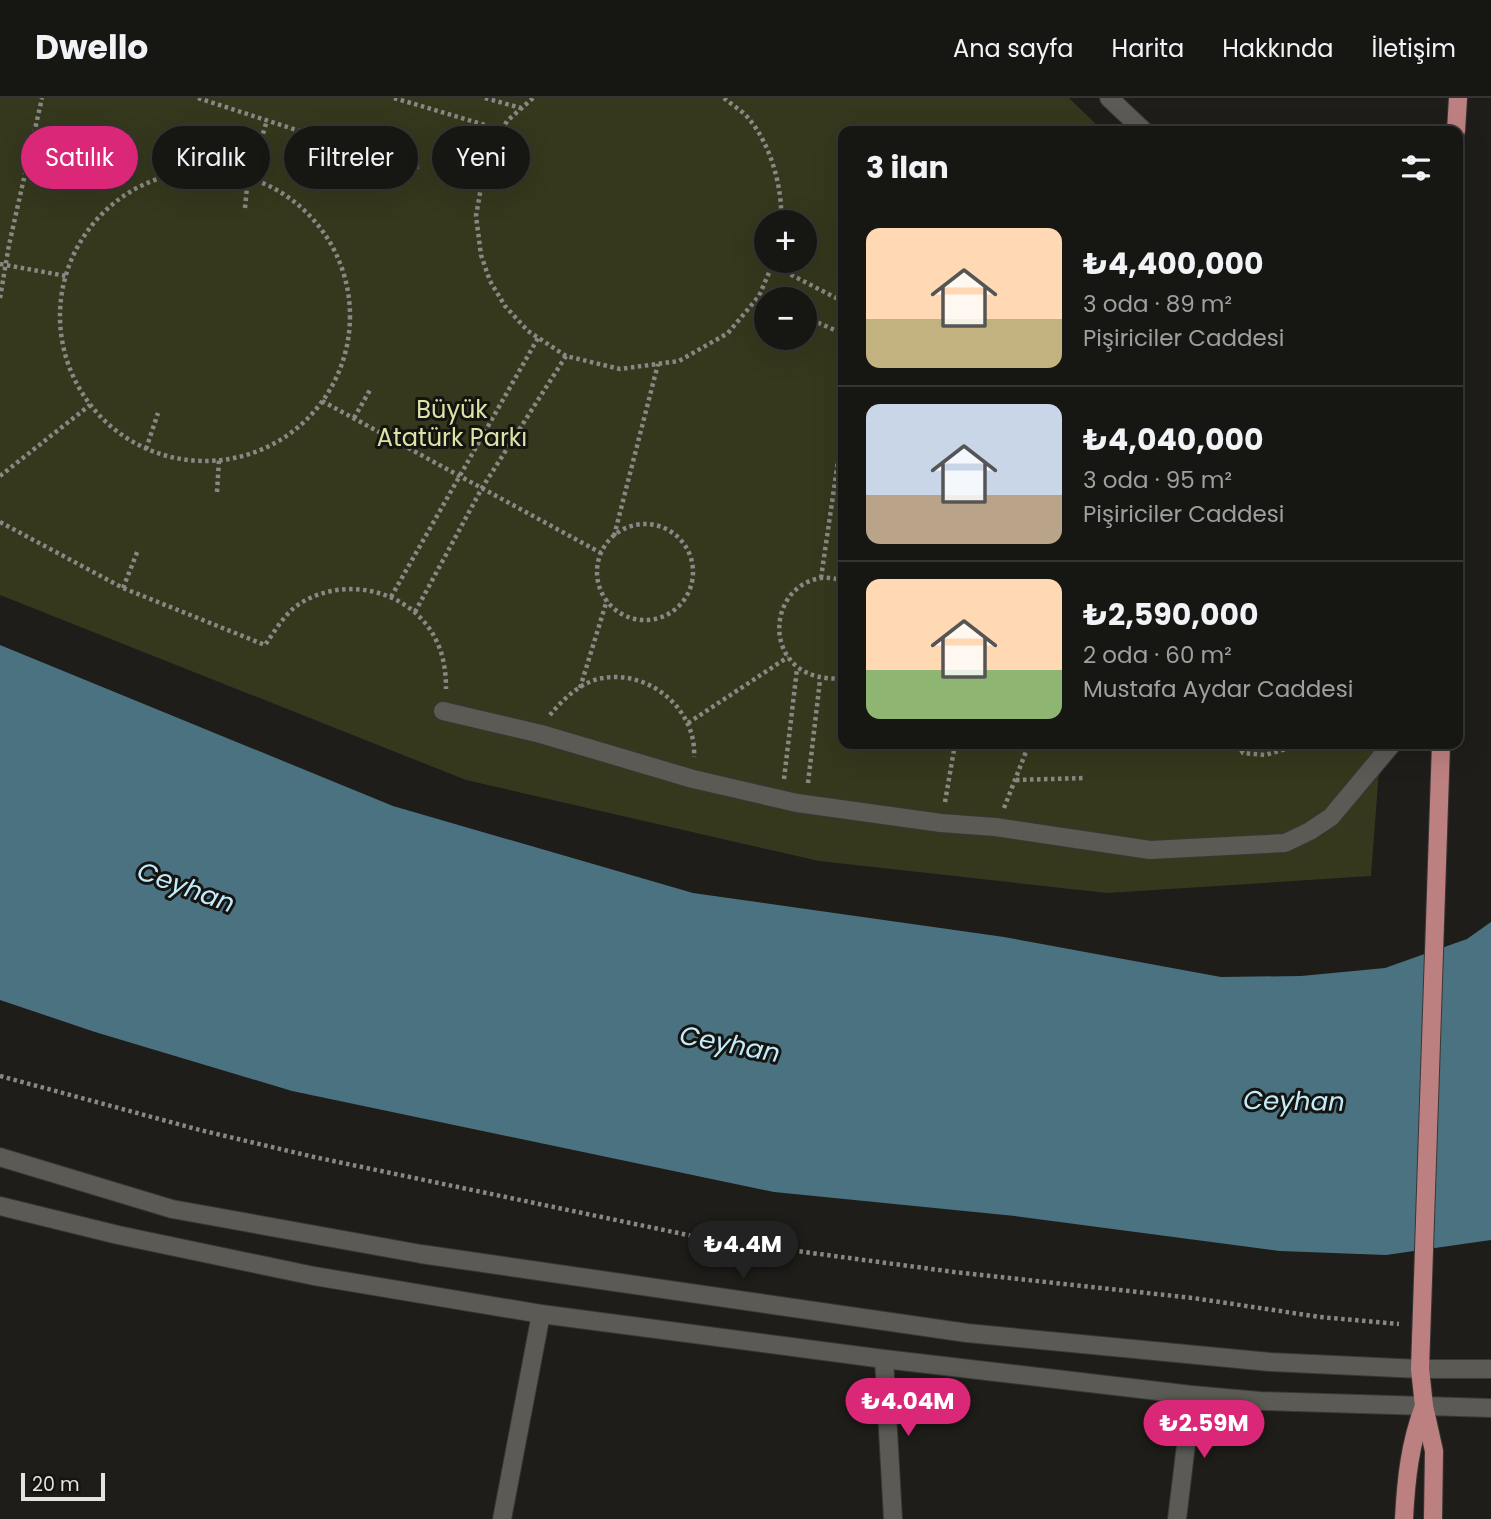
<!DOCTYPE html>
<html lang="tr">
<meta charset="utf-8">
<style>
:root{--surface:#161613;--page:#1f1f1c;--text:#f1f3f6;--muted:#9e9fa0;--line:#353533;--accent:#db2777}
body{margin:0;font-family:Poppins,sans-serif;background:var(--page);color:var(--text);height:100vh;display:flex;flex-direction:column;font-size:26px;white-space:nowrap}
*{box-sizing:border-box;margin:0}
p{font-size:23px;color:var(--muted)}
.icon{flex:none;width:38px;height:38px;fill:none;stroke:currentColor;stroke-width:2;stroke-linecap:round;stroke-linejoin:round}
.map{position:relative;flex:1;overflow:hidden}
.details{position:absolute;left:838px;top:28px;width:625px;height:623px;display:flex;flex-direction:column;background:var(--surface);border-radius:14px;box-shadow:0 7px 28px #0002,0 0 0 2px var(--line)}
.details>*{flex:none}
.guide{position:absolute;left:21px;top:28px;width:665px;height:63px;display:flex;gap:14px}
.tools{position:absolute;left:754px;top:112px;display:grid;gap:14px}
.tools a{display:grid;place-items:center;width:63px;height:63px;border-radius:50%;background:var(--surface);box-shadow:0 7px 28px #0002,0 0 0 2px var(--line);font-size:35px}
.scale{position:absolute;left:21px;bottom:18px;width:84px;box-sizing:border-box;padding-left:7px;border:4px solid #e4e3e0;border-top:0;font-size:19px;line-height:24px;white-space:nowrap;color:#e4e3e0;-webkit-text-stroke:5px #151410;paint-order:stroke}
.price{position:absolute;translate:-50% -60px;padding:0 16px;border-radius:24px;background:var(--accent);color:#fff;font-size:23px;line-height:46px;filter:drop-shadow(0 2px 4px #0008)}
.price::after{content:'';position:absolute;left:50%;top:42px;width:21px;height:16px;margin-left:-10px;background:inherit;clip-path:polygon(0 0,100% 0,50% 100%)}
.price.selected{background:#222;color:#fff}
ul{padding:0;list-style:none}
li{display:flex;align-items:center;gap:21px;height:175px;padding:0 28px}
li+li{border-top:2px solid var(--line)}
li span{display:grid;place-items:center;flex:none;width:196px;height:140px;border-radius:14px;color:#555}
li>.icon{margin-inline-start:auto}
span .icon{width:84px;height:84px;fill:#fffc;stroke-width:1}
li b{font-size:30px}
h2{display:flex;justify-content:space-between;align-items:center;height:84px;padding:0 28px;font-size:30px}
.pill{padding:0 24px;border-radius:32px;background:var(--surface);box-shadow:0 7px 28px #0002,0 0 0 2px var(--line);font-size:24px;line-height:63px}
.pill.selected{background:var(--accent);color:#fff}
header{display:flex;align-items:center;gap:42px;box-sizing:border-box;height:98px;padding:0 35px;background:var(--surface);border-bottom:2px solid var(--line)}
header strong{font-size:33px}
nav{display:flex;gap:38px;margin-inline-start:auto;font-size:24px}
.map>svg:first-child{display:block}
</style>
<header>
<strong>Dwello</strong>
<nav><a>Ana sayfa</a><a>Harita</a><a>Hakkında</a><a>İletişim</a></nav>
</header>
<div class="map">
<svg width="1491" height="1421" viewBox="0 0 1491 1421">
<rect width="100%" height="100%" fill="#1e1d19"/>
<!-- green -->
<path fill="#36381d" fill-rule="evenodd" d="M0,0H1069L1103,33H844V646H1381L1371,778L1107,795L819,763L466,682L0,497ZM766,124H805V163H766ZM766,201H805V240H766Z"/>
<!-- water -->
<path fill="#4a7280" d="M0,547L393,708L693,795L1004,839L1221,879L1301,878L1385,870L1467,841L1491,824V1142L1386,1157L1280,1153L1015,1118L774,1094L292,993L95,934L0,902Z"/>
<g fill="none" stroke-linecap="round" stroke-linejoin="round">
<!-- minor casing -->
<g stroke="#383735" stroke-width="20">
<g id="minor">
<path d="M1109,0L1144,33"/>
<path d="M443,613L541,636L693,681L797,705L941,725L995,729L1150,752L1285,745L1310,733L1331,719L1392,646"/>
<path d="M0,1059L172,1111L421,1156L967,1235L1270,1264L1420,1271H1491"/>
<path d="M0,1108L118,1137L314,1178L541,1216L884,1261L1192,1297L1260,1303L1491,1310"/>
<path d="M884,1261L893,1421"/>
<path d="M502,1421L541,1216"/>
<path d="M1177,1421L1192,1297"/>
</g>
</g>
<!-- major casing -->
<g stroke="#383735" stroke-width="20">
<g id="major">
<path d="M1456,33L1458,0"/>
<path d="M1404,1421C1406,1381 1410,1345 1424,1308"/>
<path d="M1433,1421L1434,1353L1424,1308L1420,1271L1441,646"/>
</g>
</g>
<!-- path -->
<g stroke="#898885" stroke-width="4.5" stroke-dasharray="3.5 3.5" stroke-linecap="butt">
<path d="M198,0L401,66L419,69"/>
<path d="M394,0L502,32"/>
<path d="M485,0L521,10"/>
<path d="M533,0L507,23L486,61L476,118L481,157L490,183L505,208L528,233L566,258L620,271L679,263L728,235L759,198L774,163"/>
<path d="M724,0C732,7 743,13 749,21C771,47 783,91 781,124"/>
<circle cx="205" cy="218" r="145"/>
<path d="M245,110L248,79L258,53L267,22"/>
<path d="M0,166L66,178"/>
<path d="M772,167L844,204"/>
<path d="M0,200L9,147L42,0"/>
<path d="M805,219L844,236"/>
<path d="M322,303L601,455"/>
<path d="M354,320L370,292"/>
<path d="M146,351L158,315"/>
<path d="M0,378L90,307"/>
<path d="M217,394L219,362"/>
<path d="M0,424L123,490L265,547C274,534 283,519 295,509C341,475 413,491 437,544C444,559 446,575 446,591"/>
<circle cx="645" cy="474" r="48"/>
<path d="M614,438L658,266"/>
<path d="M821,480L844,322"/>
<path d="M844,482C837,481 828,479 821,480C762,489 762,588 844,580"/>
<path d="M123,490L138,452"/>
<path d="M391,499L538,240"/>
<path d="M415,514L482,390L566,258"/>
<path d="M580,590L607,502"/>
<path d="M550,617C563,601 582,583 603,580C650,572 697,612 694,659"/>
<path d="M688,625L788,559"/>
<path d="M1238,646L1243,655L1265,657L1286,651L1287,646"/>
<path d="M784,681L797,571"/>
<path d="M1016,682L1085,680"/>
<path d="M808,685L820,582"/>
<path d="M945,704L955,646"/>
<path d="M1004,710L1029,646"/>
<path d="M0,978L200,1032L314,1059L707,1141L954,1174L1193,1200L1320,1219L1399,1226"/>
</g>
<!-- minor -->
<use href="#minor" stroke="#5b5a55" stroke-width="18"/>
<!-- major -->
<use href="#major" stroke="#bd8081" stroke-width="18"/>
</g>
<g text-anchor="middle" stroke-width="6" stroke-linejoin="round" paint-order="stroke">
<!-- park labels -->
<g font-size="24" fill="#dde3a6" stroke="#151410">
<text x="452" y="320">Büyük<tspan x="452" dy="28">Atatürk Parkı</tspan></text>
</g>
<!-- water labels -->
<g font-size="26" font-style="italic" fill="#c2ecfb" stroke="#151410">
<text transform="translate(186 789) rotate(20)" y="9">Ceyhan</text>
<text transform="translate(730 946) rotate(11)" y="9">Ceyhan</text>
<text transform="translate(1294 1003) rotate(1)" y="9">Ceyhan</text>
</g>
</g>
</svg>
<div class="tools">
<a>+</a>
<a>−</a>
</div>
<div class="scale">20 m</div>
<b class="price selected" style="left:743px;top:1183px">₺4.4M</b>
<b class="price" style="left:908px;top:1340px">₺4.04M</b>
<b class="price" style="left:1204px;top:1362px">₺2.59M</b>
<div class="guide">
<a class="pill selected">Satılık</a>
<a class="pill">Kiralık</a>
<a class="pill">Filtreler</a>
<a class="pill">Yeni</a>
</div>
<section class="details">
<h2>3 ilan<svg class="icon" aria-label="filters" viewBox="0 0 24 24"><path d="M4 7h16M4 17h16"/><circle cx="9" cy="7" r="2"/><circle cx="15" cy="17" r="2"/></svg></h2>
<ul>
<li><span style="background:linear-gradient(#ffd9b3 65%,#c2b280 0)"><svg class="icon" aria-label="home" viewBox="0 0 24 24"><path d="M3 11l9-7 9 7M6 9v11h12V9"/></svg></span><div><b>₺4,400,000</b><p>3 oda · 89 m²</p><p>Pişiriciler Caddesi</p></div></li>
<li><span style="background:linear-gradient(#c9d6e8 65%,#b9a48a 0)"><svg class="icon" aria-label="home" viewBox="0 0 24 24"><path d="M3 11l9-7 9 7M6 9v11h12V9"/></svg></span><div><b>₺4,040,000</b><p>3 oda · 95 m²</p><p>Pişiriciler Caddesi</p></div></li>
<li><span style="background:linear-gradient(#ffd9b3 65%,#8fb573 0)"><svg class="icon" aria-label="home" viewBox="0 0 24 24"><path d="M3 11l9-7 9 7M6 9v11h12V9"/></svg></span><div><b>₺2,590,000</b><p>2 oda · 60 m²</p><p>Mustafa Aydar Caddesi</p></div></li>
</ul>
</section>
</div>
